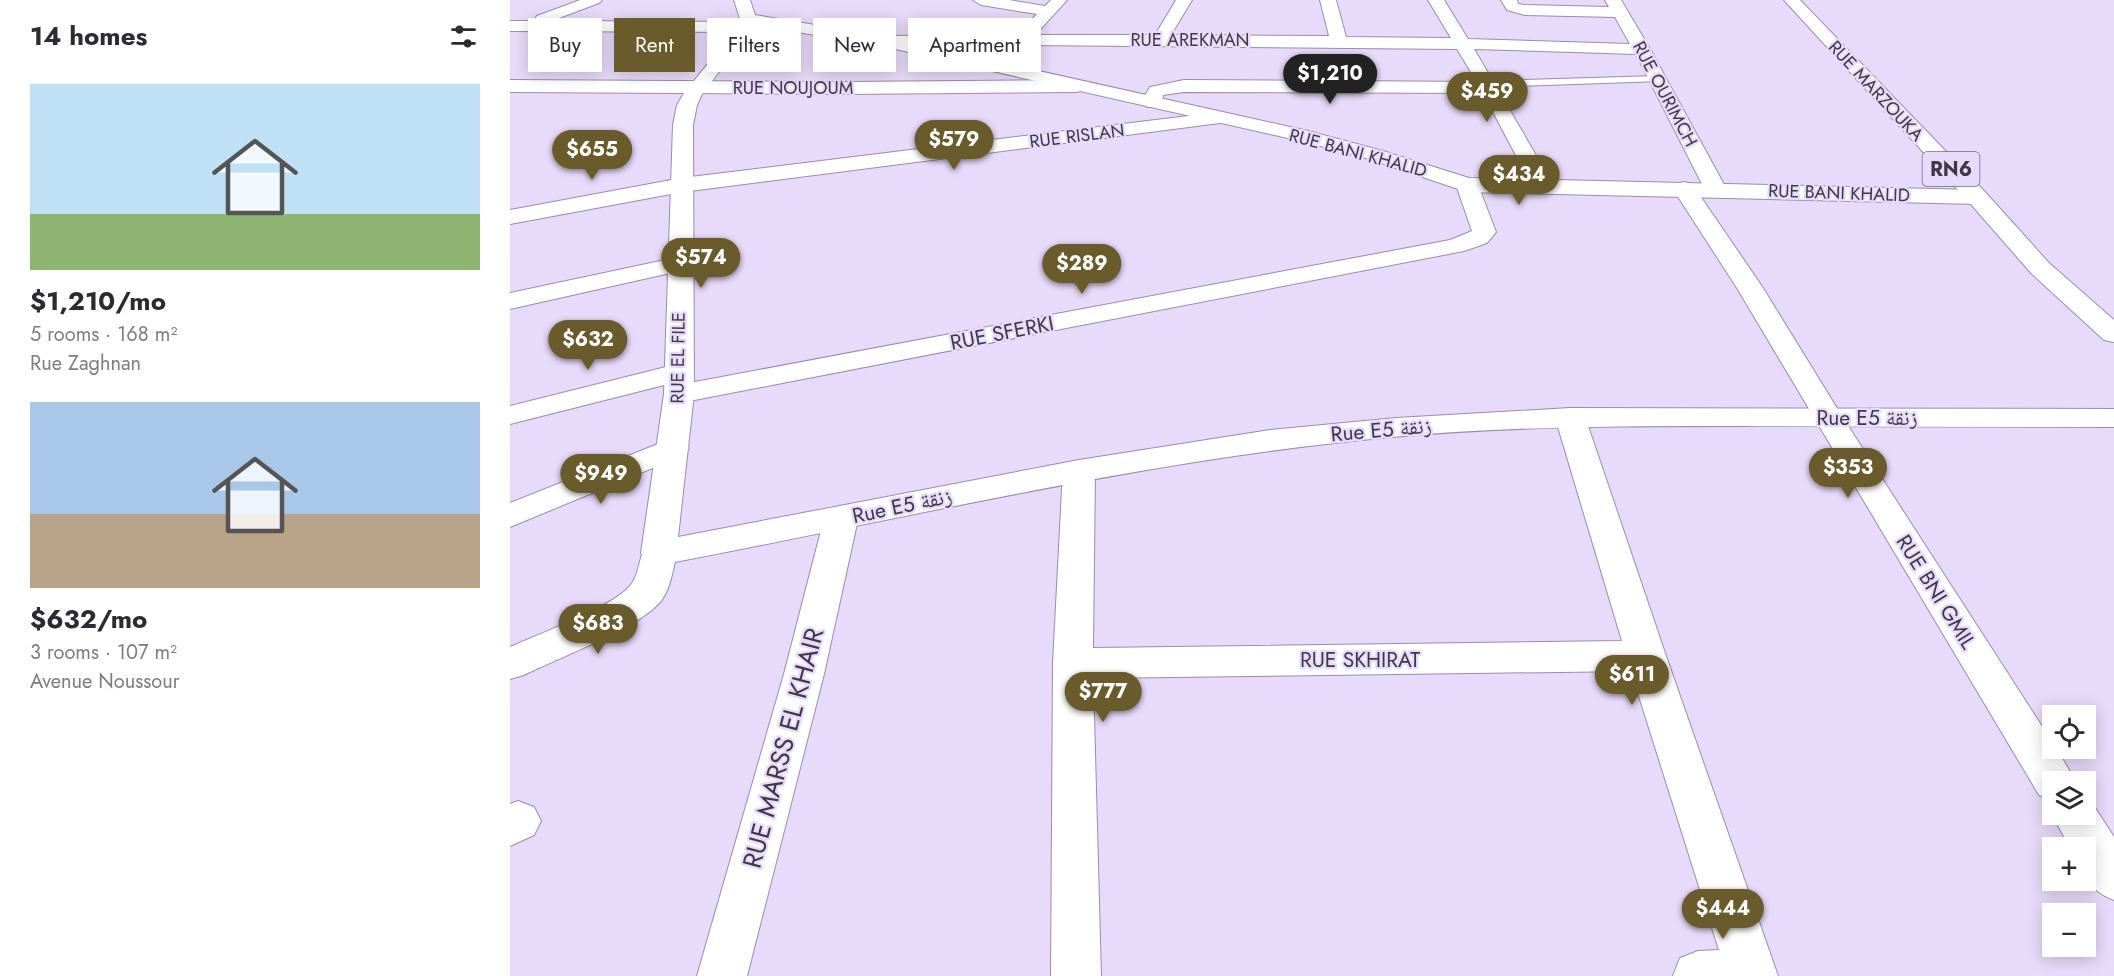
<!DOCTYPE html>
<meta charset="utf-8">
<style>
:root{--surface:#fff;--page:#f2f2f3;--text:#2b2b33;--muted:#7c7c81;--accent:#6a5c2a}
body{margin:0;font-family:Jost,"Noto Naskh Arabic",sans-serif;background:var(--page);color:var(--text);height:100vh;display:flex;flex-direction:column;font-size:22px;white-space:nowrap}
*{box-sizing:border-box;margin:0}
p{font-size:20px;color:var(--muted)}
.icon{flex:none;width:33px;height:33px;fill:none;stroke:currentColor;stroke-width:2;stroke-linecap:round;stroke-linejoin:round}
.map{position:relative;flex:1;overflow:hidden}
.side{display:flex;flex-direction:column;background:var(--surface);width:510px}
.side>*{flex:none}
.top-card{position:absolute;left:18px;top:18px;width:570px;height:54px;display:flex;gap:12px}
.controls{position:absolute;left:1532px;top:705px;display:grid;gap:12px}
.controls a{display:grid;place-items:center;width:54px;height:54px;border-radius:0px;background:var(--surface);box-shadow:0 3px 15px #0003;font-size:30px}
.price{position:absolute;translate:-50% -51px;padding:0 14px;border-radius:21px;background:var(--accent);color:#fff;font-size:20px;line-height:39px;filter:drop-shadow(0 2px 3px #0008)}
.price::after{content:'';position:absolute;left:50%;top:36px;width:18px;height:14px;margin-left:-9px;background:inherit;clip-path:polygon(0 0,100% 0,50% 100%)}
.price.on{background:#222;color:#fff}
ul{padding:0;list-style:none}
li{display:grid;align-content:center;gap:12px;height:318px;padding:0 30px}
li span{display:grid;place-items:center;height:186px;border-radius:0px;color:#555}
li>.icon{margin-inline-start:auto}
span .icon{width:108px;height:108px;fill:#fffc;stroke-width:1}
li b{font-size:26px}
h2{display:flex;justify-content:space-between;align-items:center;height:72px;padding:0 30px;font-size:26px}
.tag{padding:0 21px;border-radius:0px;background:var(--surface);box-shadow:0 3px 15px #0003;font-size:21px;line-height:54px}
.tag.on{background:var(--accent);color:#fff}
main{display:flex;flex:1;min-height:0}
.map>svg:first-child{display:block}
</style>
<main>
<section class="side">
<h2>14 homes<svg class="icon" aria-label="filters" viewBox="0 0 24 24"><path d="M4 7h16M4 17h16"/><circle cx="9" cy="7" r="2"/><circle cx="15" cy="17" r="2"/></svg></h2>
<ul>
<li><span style="background:linear-gradient(#bfe0f5 70%,#8fb573 0)"><svg class="icon" aria-label="home" viewBox="0 0 24 24"><path d="M3 11l9-7 9 7M6 9v11h12V9"/></svg></span><div><b>$1,210/mo</b><p>5 rooms · 168 m²</p><p>Rue Zaghnan</p></div></li>
<li><span style="background:linear-gradient(#a9c7e8 60%,#b9a48a 0)"><svg class="icon" aria-label="home" viewBox="0 0 24 24"><path d="M3 11l9-7 9 7M6 9v11h12V9"/></svg></span><div><b>$632/mo</b><p>3 rooms · 107 m²</p><p>Avenue Noussour</p></div></li>
</ul>
</section>
<div class="map">
<svg width="1604" height="976" viewBox="0 0 1604 976">
<rect width="100%" height="100%" fill="#e8dafa"/>
<g fill="none" stroke-linecap="round" stroke-linejoin="round">
<!-- service casing -->
<g stroke="#9a8daa" stroke-width="2">
<path id="service" d="M1148,76L1152,77V81L976,87L971,84L976,81Z"/>
</g>
<!-- minor casing -->
<g stroke="#9a8daa" stroke-width="2">
<g id="minor">
<path d="M70,0H92L89,3L41,21L237,22L245,27L237,32L0,31V21H27L25,19L27,16Z"/>
<path d="M463,0H499L535,6L541,0H557L525,35H645L666,0H682L661,35L819,36L810,0H826L836,37L941,38L918,0H934L958,39L1120,44L1105,17L1015,15L997,10L991,0H1007L1008,4L1015,5L1099,7L1095,0H1111L1140,49L1217,190L1214,195L1206,197L1198,195L1195,190L1126,54L964,49L1044,186L1041,191L1033,193L1025,191L1022,186L973,93L674,92L653,95L651,107H637L634,97L640,87L674,80L967,82L947,49L516,45C510,52 507,55 497,53L495,49L497,45L372,46L364,41L372,36L507,35L527,14L471,5Z"/>
<path d="M0,80L335,82L567,80L573,82L576,86L573,90L567,92L335,94L0,92Z"/>
<path d="M711,112L718,114L721,118L718,122L172,192L0,224V210L172,178Z"/>
<path d="M957,178L965,180L968,185L986,232L977,243L954,251L169,403L159,400L154,394L159,388L169,385L940,240L962,231L946,185L949,180Z"/>
<path d="M1174,182L1182,184L1253,288L1333,418L1542,742V748H1546L1566,782H1542V800L1529,795L1227,288L1163,189L1166,184Z"/>
<path d="M169,257L178,259L181,264L178,269L0,309V293Z"/>
<path d="M168,364L178,367L182,373L178,379L0,424V406Z"/>
<path d="M1060,408L1071,411L1075,417L1156,656L1268,976H1163L1170,958L1188,951L1209,950L1121,671L583,678L591,976H541L543,663L553,470L558,463L569,460L580,463L585,470L583,648L1112,641L1045,417L1049,411Z"/>
<path d="M163,438L174,441L179,448L174,455L0,527V503Z"/>
<path d="M331,508L343,511L348,519L314,674L237,976H187L274,674L314,519L319,511Z"/>
<path d="M149,541L162,544L167,553C163,568 161,588 151,601C129,628 48,658 14,675L0,679V647C29,634 100,608 119,587C129,577 129,557 136,544Z"/>
<path d="M1575,798L1580,800L1604,837V900C1576,889 1575,875 1575,848H1560L1542,814H1575Z"/>
<path d="M8,801L24,807L31,821L24,835L0,846V804Z"/>
</g>
</g>
<!-- tertiary casing -->
<g stroke="#9a8daa" stroke-width="2">
<path id="tertiary" d="M224,0H240L245,15L372,36L798,131L873,151L959,178L1467,190L1475,192L1478,197L1475,202L1467,204L957,192L859,159L795,142L372,46L245,25L192,94L187,105L183,125L184,394L168,537L569,460L760,430L886,418L1060,408L1604,409V427C1481,427 1358,427 1235,426C1118,426 999,426 882,437C634,460 393,519 149,565L136,562L131,553L154,394L163,125L167,105L174,93L229,26L230,19Z"/>
</g>
<!-- primary casing -->
<g stroke="#9a8daa" stroke-width="2">
<path id="primary" d="M1274,0H1290L1475,192L1539,263L1604,320V342L1594,340L1521,273L1459,202Z"/>
</g>
<!-- service -->
<use href="#service" fill="#fff" fill-rule="evenodd"/>
<!-- minor -->
<use href="#minor" fill="#fff" fill-rule="evenodd"/>
<!-- tertiary -->
<use href="#tertiary" fill="#fff" fill-rule="evenodd"/>
<!-- primary -->
<use href="#primary" fill="#fff" fill-rule="evenodd"/>
</g>
<g text-anchor="middle" stroke-width="4.5" stroke-linejoin="round" paint-order="stroke">
<!-- far-street labels -->
<g font-size="18" fill="#3e3945" stroke="#e8dafa">
<text x="680" y="46">RUE AREKMAN</text>
<text x="283" y="94">RUE NOUJOUM</text>
<text transform="translate(1366 91) rotate(47)" y="6">RUE MARZOUKA</text>
<text transform="translate(1155 94) rotate(62)" y="6">RUE OURIMCH</text>
<text transform="translate(567 136) rotate(-7)" y="6">RUE RISLAN</text>
<text transform="translate(848 153) rotate(15)" y="6">RUE BANI KHALID</text>
<text transform="translate(1329 193) rotate(2)" y="6">RUE BANI KHALID</text>
<text transform="translate(168 358) rotate(-89)" y="6">RUE EL FILE</text>
</g>
<!-- shield labels -->
<rect fill="#e8dafa" stroke="#71697b" stroke-width="1.5" x="1412.5" y="152" width="57" height="34" rx="4.5"/>
<g font-size="20" font-weight="bold" fill="#3e3945">
<text x="1441" y="176">RN6</text>
</g>
<!-- street labels -->
<g font-size="21" fill="#3e3945" stroke="#e8dafa">
<text transform="translate(492 333) rotate(-11)" y="7">RUE SFERKI</text>
<text x="1357" y="425">Rue E5 زنقة</text>
<text transform="translate(871 430) rotate(-5)" y="7">Rue E5 زنقة</text>
<text transform="translate(392 506) rotate(-12)" y="7">Rue E5 زنقة</text>
<text transform="translate(1426 592) rotate(58)" y="7">RUE BNI GMIL</text>
<text x="850" y="667">RUE SKHIRAT</text>
</g>
<!-- near-street labels -->
<g font-size="26" fill="#3e3945" stroke="#e8dafa">
<text transform="translate(273 748) rotate(-75)" y="9">RUE MARSS EL KHAIR</text>
</g>
</g>
</svg>
<div class="controls">
<a><svg class="icon" aria-label="locate" viewBox="0 0 24 24"><circle cx="12" cy="12" r="6"/><path d="M12 2v4M12 18v4M2 12h4M18 12h4"/></svg></a>
<a><svg class="icon" aria-label="layers" viewBox="0 0 24 24"><path d="M12 4l9 5-9 5-9-5zM3 14l9 5 9-5"/></svg></a>
<a>+</a>
<a>−</a>
</div>
<b class="price on" style="left:820px;top:105px">$1,210</b>
<b class="price" style="left:977px;top:123px">$459</b>
<b class="price" style="left:444px;top:171px">$579</b>
<b class="price" style="left:82px;top:181px">$655</b>
<b class="price" style="left:1009px;top:206px">$434</b>
<b class="price" style="left:191px;top:289px">$574</b>
<b class="price" style="left:572px;top:295px">$289</b>
<b class="price" style="left:78px;top:371px">$632</b>
<b class="price" style="left:1338px;top:499px">$353</b>
<b class="price" style="left:91px;top:505px">$949</b>
<b class="price" style="left:88px;top:655px">$683</b>
<b class="price" style="left:1122px;top:706px">$611</b>
<b class="price" style="left:593px;top:723px">$777</b>
<b class="price" style="left:1213px;top:940px">$444</b>
<div class="top-card">
<a class="tag">Buy</a>
<a class="tag on">Rent</a>
<a class="tag">Filters</a>
<a class="tag">New</a>
<a class="tag">Apartment</a>
</div>
</div>
</main>
